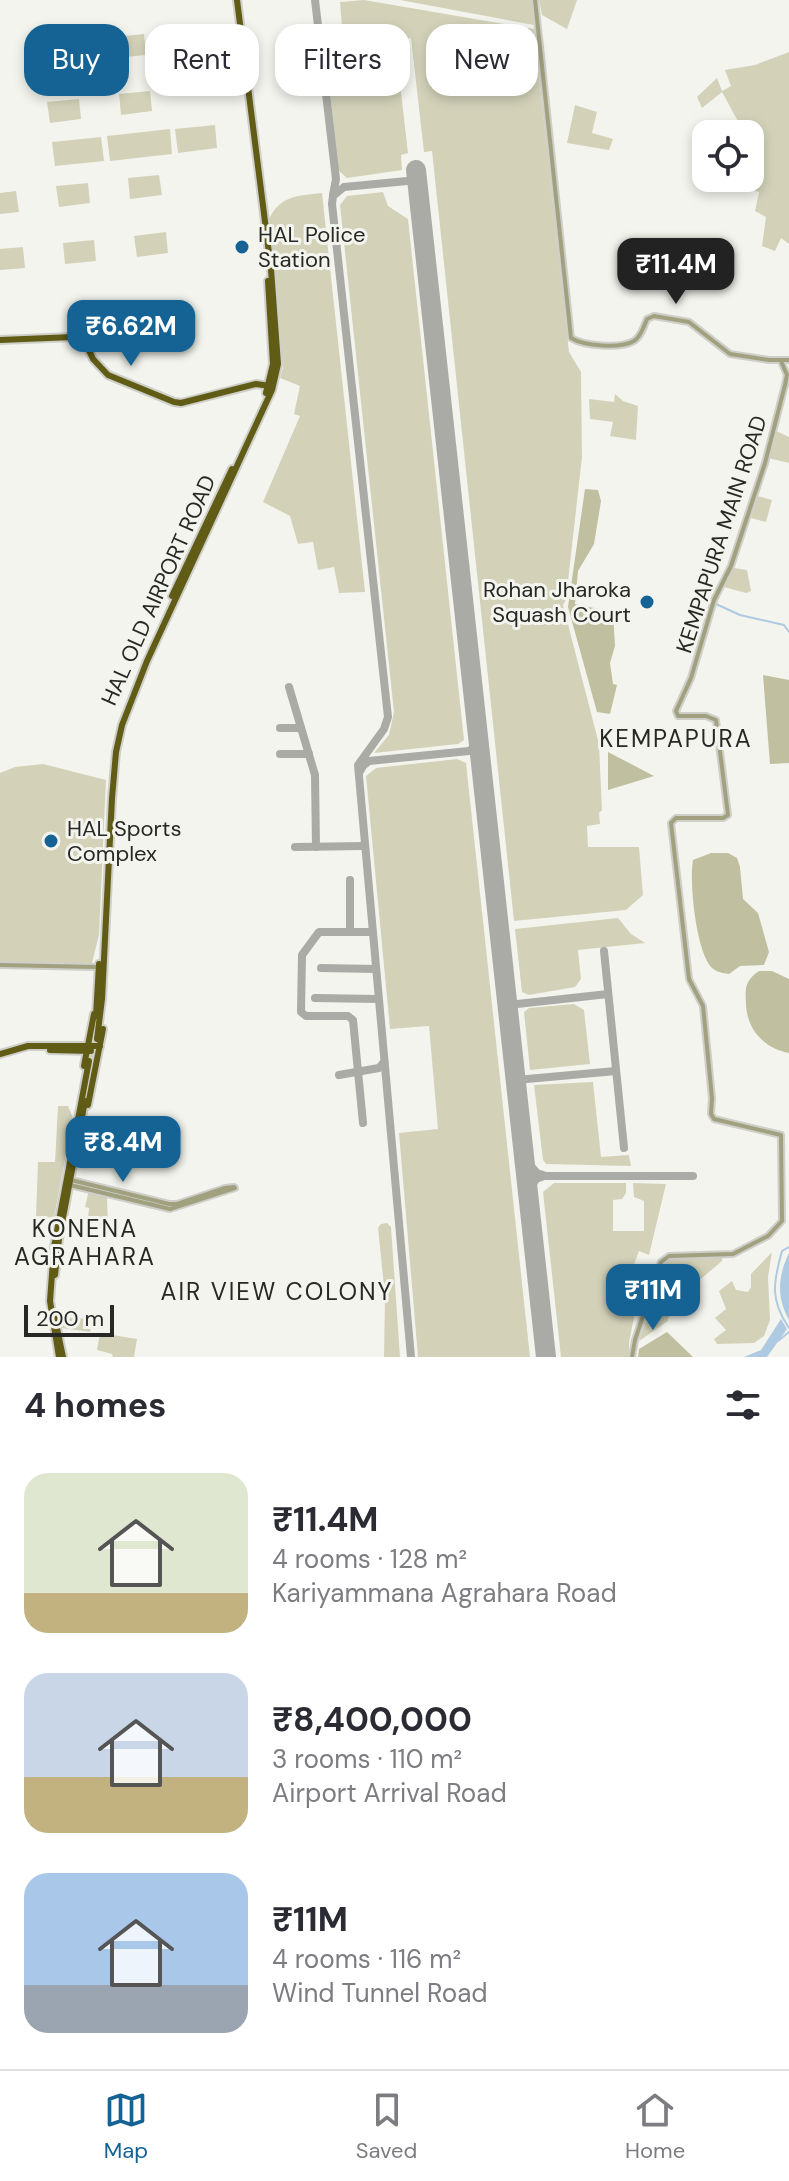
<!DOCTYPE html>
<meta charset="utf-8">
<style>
:root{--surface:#fff;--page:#f2f2f3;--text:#2b2b33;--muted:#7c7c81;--line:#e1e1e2;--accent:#156395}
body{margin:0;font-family:"DM Sans",sans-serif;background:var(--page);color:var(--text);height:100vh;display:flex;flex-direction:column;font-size:30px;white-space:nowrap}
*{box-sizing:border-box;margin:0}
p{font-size:26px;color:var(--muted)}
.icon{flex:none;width:44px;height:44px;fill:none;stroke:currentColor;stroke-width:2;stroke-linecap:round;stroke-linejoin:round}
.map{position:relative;height:1357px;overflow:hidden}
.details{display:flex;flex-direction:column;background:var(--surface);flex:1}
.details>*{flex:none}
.guide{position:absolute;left:24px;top:24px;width:742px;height:72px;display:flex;gap:16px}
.controls{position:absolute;left:692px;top:120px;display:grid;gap:16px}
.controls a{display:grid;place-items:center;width:72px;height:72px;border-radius:16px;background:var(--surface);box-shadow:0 4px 12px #0003;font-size:40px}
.scale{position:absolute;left:24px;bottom:20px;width:90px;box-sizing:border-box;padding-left:8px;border:4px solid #272725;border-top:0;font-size:22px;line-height:28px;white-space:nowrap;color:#272725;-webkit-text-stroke:6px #f4f4ee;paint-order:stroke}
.price{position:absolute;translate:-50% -68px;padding:0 18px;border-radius:16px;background:var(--accent);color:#fff;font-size:26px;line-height:52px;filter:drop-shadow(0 2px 4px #0008)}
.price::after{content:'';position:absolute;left:50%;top:48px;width:24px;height:18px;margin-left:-12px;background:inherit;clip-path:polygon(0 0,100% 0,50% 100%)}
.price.active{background:#222;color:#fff}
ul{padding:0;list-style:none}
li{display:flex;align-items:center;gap:24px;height:200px;padding:0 24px}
li span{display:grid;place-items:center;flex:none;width:224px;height:160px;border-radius:24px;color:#555}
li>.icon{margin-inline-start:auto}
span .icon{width:96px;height:96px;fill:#fffc;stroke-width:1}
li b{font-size:34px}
h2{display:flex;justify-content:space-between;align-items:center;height:96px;padding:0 24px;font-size:34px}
.chip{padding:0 28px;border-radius:24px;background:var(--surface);box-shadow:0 4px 12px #0003;font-size:28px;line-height:72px}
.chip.active{background:var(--accent);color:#fff}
.menu{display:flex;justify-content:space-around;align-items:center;height:112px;border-top:2px solid var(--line);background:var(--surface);font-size:22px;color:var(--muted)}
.menu a{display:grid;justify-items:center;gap:4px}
.menu .active{color:var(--accent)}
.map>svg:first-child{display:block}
</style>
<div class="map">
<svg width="789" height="1357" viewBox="0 0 789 1357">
<rect width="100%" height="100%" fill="#f4f4ee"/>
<!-- green -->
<g fill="#d3d2b9">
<path d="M364,0L534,29L569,352L581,372L582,457L566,599L563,605L599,744L602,810L599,813L600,824L587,826L588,847H639L643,895L626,910L514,921L432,151L424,152L411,38L395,40L408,153L401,155L402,170L347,178L338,170L329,84L341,82L337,38L342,27L340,2Z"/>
<path d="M400,0H532L534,25Z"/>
<path d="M539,0H577L567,29L542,15Z"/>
<path d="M144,34L146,55L115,58L113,37Z"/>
<path d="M72,41L74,62L43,65L41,44Z"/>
<path d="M789,52V244L781,238L775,251L762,246L766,217L755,211L759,192L750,189L743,178H750V151L756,148L750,141V134H745L722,92L702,108L697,97L717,78L722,91L731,86L725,70L755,65Z"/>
<path d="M150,91L152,111L121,115L119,94Z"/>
<path d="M79,99L81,119L50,123L47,102Z"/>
<path d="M575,105L597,112L592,133L613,139L609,150L567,143Z"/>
<path d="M215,125L217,148L178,153L175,129Z"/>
<path d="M170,129L172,154L110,161L107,136Z"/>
<path d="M101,137L104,161L55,166L52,142Z"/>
<path d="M159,175L162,195L130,199L128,178Z"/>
<path d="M88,183L90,203L59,207L56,186Z"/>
<path d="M16,191L19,212L0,214V193Z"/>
<path d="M383,192L388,206L408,219L464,740L458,744L374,753L389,735L394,712L340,205L347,196Z"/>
<path d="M322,193L365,592L339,593L334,567L318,570L313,542L298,544L290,516L263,502L300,416L294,414L300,386L280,378L283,367L269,219C281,195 297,196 322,193Z"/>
<path d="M166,232L168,253L137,257L134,236Z"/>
<path d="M94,240L96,261L65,264L63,243Z"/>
<path d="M23,247L25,268L0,270V249Z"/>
<path d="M615,394L623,401L638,406L636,440L610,436L613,422L590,419L589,399L614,402Z"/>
<path d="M776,431L789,437V463L768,458Z"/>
<path d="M757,496L772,500L766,522L751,518Z"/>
<path d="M734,568L747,570L751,591L746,593L724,587Z"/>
<path d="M457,759L466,763L530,1357H418L399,1133L438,1129L429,1026L390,1029L366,776L376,768Z"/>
<path d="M43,764L106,780L99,935L92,963L0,964V773L15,767Z"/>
<path d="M618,918L631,934L645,943L578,950L581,979L575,987L529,995L522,992L515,929Z"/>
<path d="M574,1004L584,1010L590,1064L530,1070L524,1012L529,1008Z"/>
<path d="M593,1082L601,1157L629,1155L631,1166L546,1164L543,1160L534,1085Z"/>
<path d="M58,1106H68L73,1118L54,1218L36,1216L38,1162H55Z"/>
<path d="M554,1183H626V1193L622,1199L613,1200V1231H644V1201L634,1197L633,1183L666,1184L649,1255L639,1251L619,1305L636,1307L629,1343V1357H561L543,1192Z"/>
<path d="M89,1190L107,1196L108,1228L100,1229L99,1217H88L89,1208L85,1207Z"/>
<path d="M387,1223L391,1227L400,1357H384L385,1296L378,1228L381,1224Z"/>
<path d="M772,1252L768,1277L770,1320L764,1336L754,1343L717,1344L714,1339L726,1330L715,1318L726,1309L719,1291L732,1281L736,1290L748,1292L751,1287V1274Z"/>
<path d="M722,1257V1261L696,1283L668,1318V1321L639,1341L666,1261L672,1258Z"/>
<path d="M59,1317L93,1319L90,1332L61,1328Z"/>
<path d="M100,1333L137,1339L134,1357H113L112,1354L97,1350Z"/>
</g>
<!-- forest -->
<g fill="#c0bf9f">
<path d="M585,489L598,490L601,501L594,544L578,571L575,604L613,612L615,646L610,663L613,684L617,685L610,714L597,712L568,607Z"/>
<path d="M763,675L789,680V763L770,764Z"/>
<path d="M608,752L654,776L608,790Z"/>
<path d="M711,853H728L737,858L740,867L743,899L758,913L769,952L764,965L740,966L729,974C722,973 716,972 711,967C696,950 689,882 693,860Z"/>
<path d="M759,971H772L789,979V1053C764,1048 747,1030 746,1004C745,987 745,981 759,971Z"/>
<path d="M667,1332L693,1357H638L639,1349Z"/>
</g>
<!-- water -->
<g fill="#aecae2">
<path d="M789,1253V1320C776,1297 778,1276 789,1253Z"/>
<path d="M781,1319L787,1329L767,1357H744L761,1350Z"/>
</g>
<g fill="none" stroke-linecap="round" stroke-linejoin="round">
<!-- stream -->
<g stroke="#aecae2" stroke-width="2">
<path d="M708,600L710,601"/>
<path d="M716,604L740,615L784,625L789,632"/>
<path d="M789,1247L782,1251C773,1283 770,1300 789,1328"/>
<path d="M778,1341L789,1332"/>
</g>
<!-- taxiway -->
<g stroke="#aaaaa6" stroke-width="8">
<path d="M315,0L336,179L333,195"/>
<path d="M289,687L315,775L316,847"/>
<path d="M280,728H301"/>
<path d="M280,754H309"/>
<path d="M359,773L363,766L369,761L469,751L480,743"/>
<path d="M295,847L364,846"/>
<path d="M350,932V880"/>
<path d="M604,951L624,1148"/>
<path d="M321,968L376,969"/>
<path d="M315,998L378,999"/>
<path d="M508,1005L608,994"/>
<path d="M339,1075L379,1068L384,1062"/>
<path d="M516,1080L616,1071"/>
<path d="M363,1123L353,1020L348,1016H306L301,1012L302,955L319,932H372"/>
<path d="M525,1159L537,1173L543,1175"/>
<path d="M529,1191L536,1179L544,1176H693"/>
<path d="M411,1357L358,765L384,729L388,717L332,204L333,196L344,187L418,180"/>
</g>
<!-- runway -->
<path stroke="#aaaaa6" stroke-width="20" d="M416,170L546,1357"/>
<!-- major-tunnel -->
<path stroke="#cbcbc6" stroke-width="6" stroke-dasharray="6 3" stroke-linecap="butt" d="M93,1062L96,1043"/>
<!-- minor casing -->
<g stroke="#cfcfca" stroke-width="8">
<g id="minor">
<path d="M535,0L571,338C584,346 620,349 634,341C641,337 644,326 647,319L654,316L689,322L730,354L769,360H789"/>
<path d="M0,965L95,967"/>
<path d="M71,1180L169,1204H177L225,1188L234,1187"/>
<path d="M70,1185L170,1209L235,1188"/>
<path d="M632,1357L635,1340L661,1262L669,1256L733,1254L768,1236L782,1221L781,1135L714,1119L711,1114L712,1098L703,1006L689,979L671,823L676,818H723L728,815L716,720L706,716H678L676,711L691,678L714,600L731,566L765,463L785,385L787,375L781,361"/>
</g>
</g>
<!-- major casing -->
<g stroke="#cfcfca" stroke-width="10">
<g id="major">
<path d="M0,340L73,337L87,346L93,359L108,375L174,402L181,403L256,384L270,386"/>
<path d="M266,393L273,364L268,281"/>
<path d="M172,596L232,469"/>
<path d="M96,1016L99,964"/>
<path d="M97,1039L102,999L112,798L116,752L122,725L147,661L272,390L278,364L271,269L237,0"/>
<path d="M50,1050L91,1051"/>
<path d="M0,1054L28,1046H100"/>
<path d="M84,1066L94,1014"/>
<path d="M88,1105L103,1029"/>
<path d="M55,1275L59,1239L85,1101"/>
<path d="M54,1314L63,1357"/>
<path d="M59,1357L50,1301L54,1247L89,1061"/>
</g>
</g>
<!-- minor -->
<use href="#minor" stroke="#a2a17f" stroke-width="4"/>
<!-- major -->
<use href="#major" stroke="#615c15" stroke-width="6"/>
</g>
<!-- markers -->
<g fill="#156395" stroke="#f4f4ee" stroke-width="3">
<circle cx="242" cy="247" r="8"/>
<circle cx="647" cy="602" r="8"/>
<circle cx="51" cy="841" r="8"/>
</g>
<g text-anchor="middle" stroke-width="6" stroke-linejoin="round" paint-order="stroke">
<!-- poi labels -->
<g font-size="22" fill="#272725" stroke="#f4f4ee" text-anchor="start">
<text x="258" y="242">HAL Police<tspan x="258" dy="25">Station</tspan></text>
<text x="631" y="597" text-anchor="end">Rohan Jharoka<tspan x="631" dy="25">Squash Court</tspan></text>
<text x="67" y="836">HAL Sports<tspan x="67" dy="25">Complex</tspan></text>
</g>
<!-- street labels -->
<g font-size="22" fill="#272725" stroke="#f4f4ee">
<text transform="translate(721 534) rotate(-72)" y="8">KEMPAPURA MAIN ROAD</text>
<text transform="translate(158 590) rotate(-66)" y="8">HAL OLD AIRPORT ROAD</text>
</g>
<!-- neighbourhood labels -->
<g font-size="24" letter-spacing="2" fill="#272725" stroke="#f4f4ee">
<text x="676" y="747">KEMPAPURA</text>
<text x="85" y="1237">KONENA<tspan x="85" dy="28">AGRAHARA</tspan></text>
<text x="277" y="1300">AIR VIEW COLONY</text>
</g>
</g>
</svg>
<div class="controls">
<a><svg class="icon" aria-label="locate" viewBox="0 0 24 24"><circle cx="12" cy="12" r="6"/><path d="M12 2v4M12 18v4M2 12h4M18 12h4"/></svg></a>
</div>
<div class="scale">200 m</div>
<b class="price active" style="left:676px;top:306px">₹11.4M</b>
<b class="price" style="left:131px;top:368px">₹6.62M</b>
<b class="price" style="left:123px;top:1184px">₹8.4M</b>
<b class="price" style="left:653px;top:1332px">₹11M</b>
<div class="guide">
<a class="chip active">Buy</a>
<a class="chip">Rent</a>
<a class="chip">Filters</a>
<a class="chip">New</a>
</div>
</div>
<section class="details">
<h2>4 homes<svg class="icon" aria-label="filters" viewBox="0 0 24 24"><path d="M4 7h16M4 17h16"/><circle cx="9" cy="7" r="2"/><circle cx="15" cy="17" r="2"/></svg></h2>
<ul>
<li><span style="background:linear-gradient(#dfe7d0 75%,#c2b280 0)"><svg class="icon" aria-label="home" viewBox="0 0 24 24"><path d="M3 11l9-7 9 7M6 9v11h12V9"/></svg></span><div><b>₹11.4M</b><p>4 rooms · 128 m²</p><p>Kariyammana Agrahara Road</p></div></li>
<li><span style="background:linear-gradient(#c9d6e8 65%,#c2b280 0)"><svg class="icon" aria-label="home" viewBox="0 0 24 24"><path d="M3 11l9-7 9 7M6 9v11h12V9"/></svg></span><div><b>₹8,400,000</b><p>3 rooms · 110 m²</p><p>Airport Arrival Road</p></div></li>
<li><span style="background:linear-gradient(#a9c7e8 70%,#9aa5b1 0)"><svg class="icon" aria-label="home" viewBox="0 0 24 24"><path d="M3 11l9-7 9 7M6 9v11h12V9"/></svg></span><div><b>₹11M</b><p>4 rooms · 116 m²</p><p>Wind Tunnel Road</p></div></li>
</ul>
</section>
<nav class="menu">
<a class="active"><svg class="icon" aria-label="map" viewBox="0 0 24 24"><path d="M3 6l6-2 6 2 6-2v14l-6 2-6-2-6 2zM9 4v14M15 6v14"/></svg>Map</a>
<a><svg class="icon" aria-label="saved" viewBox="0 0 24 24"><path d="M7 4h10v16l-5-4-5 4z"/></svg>Saved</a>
<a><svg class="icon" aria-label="home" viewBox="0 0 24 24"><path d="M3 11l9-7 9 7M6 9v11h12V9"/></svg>Home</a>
</nav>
